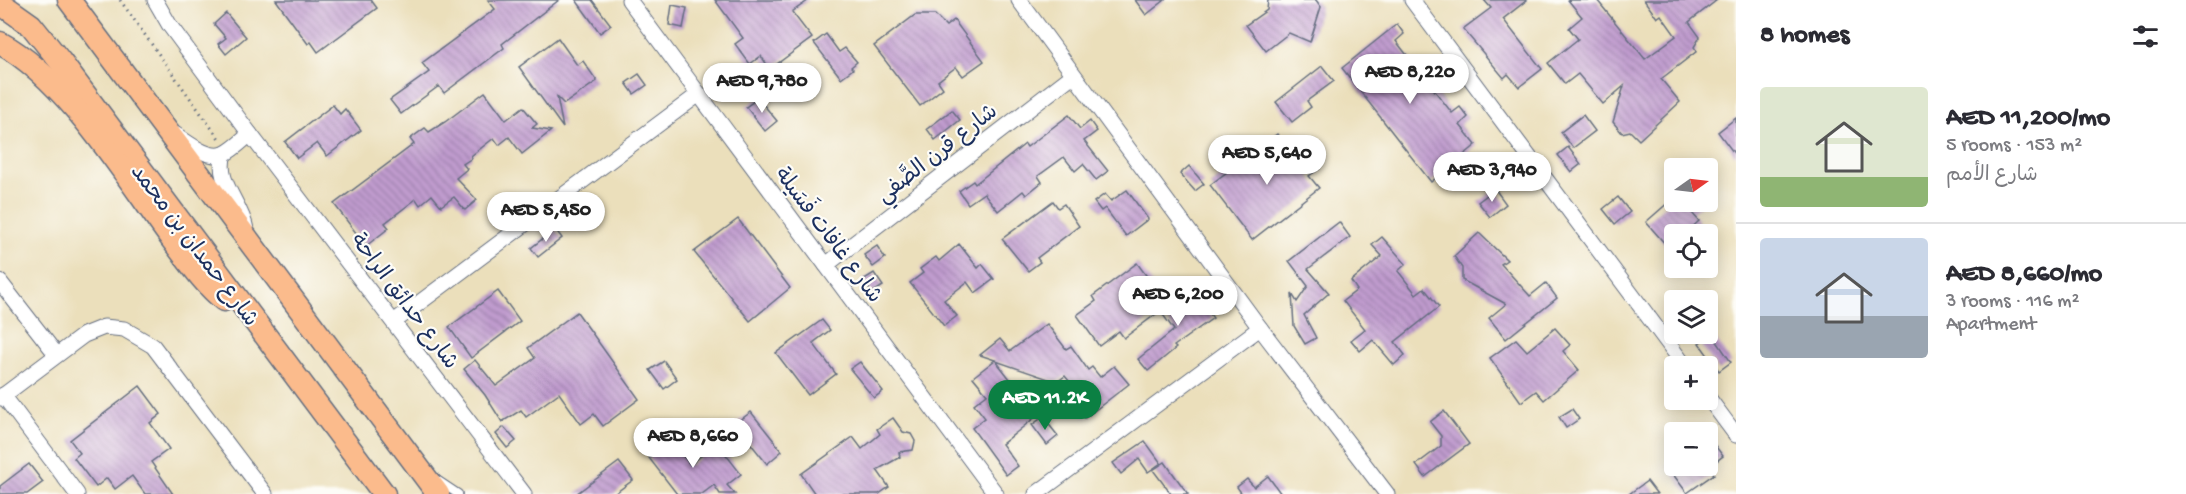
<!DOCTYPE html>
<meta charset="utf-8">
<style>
:root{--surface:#fff;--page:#f7f7f7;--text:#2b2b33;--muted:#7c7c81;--line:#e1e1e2;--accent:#0b8043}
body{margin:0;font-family:"Gochi Hand","Playpen Sans Arabic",sans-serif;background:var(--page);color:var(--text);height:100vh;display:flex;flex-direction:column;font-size:22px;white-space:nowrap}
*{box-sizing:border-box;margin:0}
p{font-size:20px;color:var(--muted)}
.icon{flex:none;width:33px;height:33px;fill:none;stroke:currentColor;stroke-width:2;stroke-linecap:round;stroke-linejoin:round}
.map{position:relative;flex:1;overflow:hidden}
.sheet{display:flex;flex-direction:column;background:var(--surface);width:450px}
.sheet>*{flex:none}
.needle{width:39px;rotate:76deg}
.tools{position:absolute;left:1664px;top:158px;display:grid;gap:12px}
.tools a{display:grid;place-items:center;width:54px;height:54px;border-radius:6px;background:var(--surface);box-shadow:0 3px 15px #0003;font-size:30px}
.price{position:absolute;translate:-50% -51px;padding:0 14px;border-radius:21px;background:#fff;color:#222;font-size:20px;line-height:39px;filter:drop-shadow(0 2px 3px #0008)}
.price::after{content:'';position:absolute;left:50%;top:36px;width:18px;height:14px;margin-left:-9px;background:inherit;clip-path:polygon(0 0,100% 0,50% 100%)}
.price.current{background:var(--accent);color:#fff}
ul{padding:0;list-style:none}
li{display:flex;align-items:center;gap:18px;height:150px;padding:0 24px}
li+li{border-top:2px solid var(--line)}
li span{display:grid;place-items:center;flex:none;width:168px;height:120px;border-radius:6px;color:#555}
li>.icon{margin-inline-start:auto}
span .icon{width:72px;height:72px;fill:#fffc;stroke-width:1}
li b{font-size:26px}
h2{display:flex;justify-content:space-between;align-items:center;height:72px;padding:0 24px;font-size:26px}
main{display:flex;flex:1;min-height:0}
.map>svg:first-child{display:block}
</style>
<main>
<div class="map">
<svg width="1736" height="494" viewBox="0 0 1736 494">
<defs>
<pattern id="building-back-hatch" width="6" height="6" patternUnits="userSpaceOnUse" patternTransform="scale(1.5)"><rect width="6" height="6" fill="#c09bce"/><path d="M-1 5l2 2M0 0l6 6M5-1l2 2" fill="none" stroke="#9b7faa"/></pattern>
</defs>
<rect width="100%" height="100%" fill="#fdfcf7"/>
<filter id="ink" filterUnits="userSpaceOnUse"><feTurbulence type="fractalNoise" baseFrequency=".0167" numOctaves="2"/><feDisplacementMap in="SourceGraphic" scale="12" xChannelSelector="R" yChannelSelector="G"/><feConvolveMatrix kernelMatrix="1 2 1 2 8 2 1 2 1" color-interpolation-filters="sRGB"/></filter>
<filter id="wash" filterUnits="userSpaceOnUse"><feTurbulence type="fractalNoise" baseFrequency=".008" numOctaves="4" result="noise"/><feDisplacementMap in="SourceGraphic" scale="24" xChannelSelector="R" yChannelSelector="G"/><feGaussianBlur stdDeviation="1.35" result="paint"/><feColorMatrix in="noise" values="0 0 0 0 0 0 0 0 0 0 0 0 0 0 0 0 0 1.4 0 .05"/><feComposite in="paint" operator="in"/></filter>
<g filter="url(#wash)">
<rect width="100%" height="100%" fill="#ebdfbb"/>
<g id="blocks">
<!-- building -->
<g fill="url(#building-back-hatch)">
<path d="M276,0H371L377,8L318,52L311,42L308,44Z"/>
<path d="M488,0H559L502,44L504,48L444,93L439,86L401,114L390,100L429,72L422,63L495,9Z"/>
<path d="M576,0H592L611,25L600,33Z"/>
<path d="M715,0H809L792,12L812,38L770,69L761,56L750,64L735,44L743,38Z"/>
<path d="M1135,0H1165L1146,15Z"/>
<path d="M1268,0H1316L1321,7L1310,42L1289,33L1266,51L1246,25L1267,10Z"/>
<path d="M1484,0H1527L1503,19L1542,69L1519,87L1508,74L1504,78L1463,29L1491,8Z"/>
<path d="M1568,0H1597L1645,59L1676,36L1661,15L1657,18L1644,0H1717L1689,22L1700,37L1694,47L1697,51L1661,79L1680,102L1639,140L1630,131L1622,133L1613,122L1624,86L1603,104L1578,74L1565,84L1548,63L1578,39L1569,28L1582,17Z"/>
<path d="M672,5L687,8L683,28L669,25Z"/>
<path d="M226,13L246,37L226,54L218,44L226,38L214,24Z"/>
<path d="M915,15H935L946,26L954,20L984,61L963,76L956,67L938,81L943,88L920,106L874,46Z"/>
<path d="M1397,24L1404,34L1396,41L1452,113L1460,107L1468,117L1460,125L1476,145L1431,182L1342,68Z"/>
<path d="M826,34L839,52L845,48L857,62L851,67L853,69L841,78L814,43Z"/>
<path d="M558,38L577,65L583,61L597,81L564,104L557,97L563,128L519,67Z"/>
<path d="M1322,66L1334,81L1307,101L1311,107L1292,122L1276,102Z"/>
<path d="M639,74L647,85L634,94L626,83Z"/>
<path d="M485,92L506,120L523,107L537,124L532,128L551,131L522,154L509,137L499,145L494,138L471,156L472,158L463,164L467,169L456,178L477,200L465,210L454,197L441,206L432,195L420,205L416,199L385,223L389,228L366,246L334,204L414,144L410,139L425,128L429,132L445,122Z"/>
<path d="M758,98L777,121L765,131L746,107Z"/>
<path d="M333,105L340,114L345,109L361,130L327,156L317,143L297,158L285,142Z"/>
<path d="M952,110L960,120L935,140L927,129Z"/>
<path d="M1069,115L1080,129L1090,121L1097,131L1084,141L1108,171L1096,180L1083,164L1075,171L1064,157L1038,176L1042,182L1026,195L1023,191L998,211L984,193L968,204L959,191L973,181L975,184L1025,144L1027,147Z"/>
<path d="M1583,115L1595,131L1573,148L1561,132Z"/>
<path d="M1736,118V156L1718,132Z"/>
<path d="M1277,134L1296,158L1306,150L1320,168L1309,176L1319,188L1252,240L1210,185Z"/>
<path d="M1568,147L1581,164L1571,172L1558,155Z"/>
<path d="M1189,166L1204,184L1195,191L1180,174Z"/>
<path d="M1495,189L1506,204L1490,217L1478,202Z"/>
<path d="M1127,190L1148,219L1126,236L1105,208L1101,211L1094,202L1105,194L1111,201Z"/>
<path d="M1618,197L1630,212L1615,224L1603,209Z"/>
<path d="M1053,201L1058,208L1064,204L1079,226L1037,258L1040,262L1028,271L1002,239Z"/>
<path d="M1670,201H1705L1692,213L1699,221L1685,234H1674V254L1646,222Z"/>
<path d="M738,219L790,288L750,321L694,252Z"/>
<path d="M1339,222L1350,237L1308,269L1329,293L1304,315L1316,338L1305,344L1294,326L1292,294L1297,302L1308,286L1289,261Z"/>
<path d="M555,229L562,238L538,257L531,248Z"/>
<path d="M1479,233L1507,260L1501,264L1530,296L1546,283L1557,298L1506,339L1489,318L1506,304L1462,280V268L1454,256Z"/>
<path d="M1382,237L1406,264L1398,271L1416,294L1424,288L1439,307L1395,342L1405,355L1394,365L1373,340L1360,351L1351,340L1365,329L1343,301L1357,290L1351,281L1382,256L1372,245Z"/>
<path d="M959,244L978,268L982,264L994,279L975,293L967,282L944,300L957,316L944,326L910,283L923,273L920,269L936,257L939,261Z"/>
<path d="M877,246L885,258L873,267L864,255Z"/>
<path d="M1137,263L1168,305L1124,338L1119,331L1099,346L1077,315L1096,301L1093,296Z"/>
<path d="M874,273L883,286L872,293L863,280Z"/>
<path d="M1192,289L1213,318L1174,346L1176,348L1148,371L1138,359L1174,330L1161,312Z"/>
<path d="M498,291L520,321L471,358L449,327Z"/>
<path d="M577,312L639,399L603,426L594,414L581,424L559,393L526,417L521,410L502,422L485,395L464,369L475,360L496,386L535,358L528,348Z"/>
<path d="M822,320L830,330L813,343L836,374L808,395L776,353Z"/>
<path d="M1047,324L1066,349L1071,346L1088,370L1092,367L1100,377L1114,366L1129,384L1085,418L1077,407L1085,400L1065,376L1057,382L996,361L1038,415L1002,444L1018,466L1006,475L972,428L985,418L974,404L987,394L973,377L995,360L980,355L1000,339L1010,351Z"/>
<path d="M1555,328L1570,345L1563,351L1579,370L1544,400L1536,391L1521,402L1490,358L1516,339L1527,351Z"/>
<path d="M1712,334L1731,362L1719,371L1699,343Z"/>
<path d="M664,361L677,379L664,389L650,370Z"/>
<path d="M860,362L883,391L874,398L850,369Z"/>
<path d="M140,386L161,414L150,423L169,449L151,462L173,494H145L132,476L115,489L107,478L96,487L74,458L80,453L70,440Z"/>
<path d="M1572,409L1579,419L1566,428L1559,417Z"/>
<path d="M1444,411L1469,444L1425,477L1416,465L1441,446V436L1430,422Z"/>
<path d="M751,412L782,451L767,464L735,424Z"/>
<path d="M1043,417L1058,436L1047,445L1032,425Z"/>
<path d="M893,418L903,432L911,434L915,441L913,450L899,452L900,457L877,470L889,487L879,494H815L801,474L853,437L862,449L880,434L877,429Z"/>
<path d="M504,427L516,441L507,448L496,434Z"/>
<path d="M665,433L690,465L717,443L741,474L727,485L735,494H720L714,485L702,494H677L649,458L655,454L648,445Z"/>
<path d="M1707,435L1723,456L1709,467L1714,474L1687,493L1666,465H1707Z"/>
<path d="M1145,441L1161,463L1148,472L1139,459L1121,474L1113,463Z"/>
<path d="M619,462L633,480L614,494H576Z"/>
<path d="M1165,462L1172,472L1188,494H1171L1153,470Z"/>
<path d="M29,464L43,482L27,494H0V486Z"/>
<path d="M1268,476L1281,494H1242L1237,487L1247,479L1254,487Z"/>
<path d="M1647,481L1657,494H1629Z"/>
</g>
</g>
</g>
<g filter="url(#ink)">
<use href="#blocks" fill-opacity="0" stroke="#646d7f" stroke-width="1.5"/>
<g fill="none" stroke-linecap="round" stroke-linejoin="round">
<!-- service casing -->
<g stroke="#646d7f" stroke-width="10">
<path id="service" d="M437,480L458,494"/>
</g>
<!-- minor casing -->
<g stroke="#646d7f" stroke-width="17">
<g id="minor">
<path d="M155,0L170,26L250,134L524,494"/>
<path d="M629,0L996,494"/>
<path d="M1019,0L1260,328L1387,494"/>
<path d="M1412,0L1685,366"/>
<path d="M173,133C186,141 207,160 224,154C233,150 243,140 250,134"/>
<path d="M224,154C215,182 241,202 246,229"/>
<path d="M826,265L1073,75"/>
<path d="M0,282L56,354"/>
<path d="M395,321L699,94"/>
<path d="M3,395L77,494"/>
<path d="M1707,396L1736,435"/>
<path d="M0,398L84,335L104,327L124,329L153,346L265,494"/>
<path d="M1036,494L1260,328"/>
</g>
</g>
<!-- primary casing -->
<g stroke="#646d7f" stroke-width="25">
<g id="primary">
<path d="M69,0L438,494"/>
<path d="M0,3L31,25L60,61L384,494"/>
<path d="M0,43C67,79 126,177 171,238C188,260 203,283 224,300"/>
</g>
</g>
<!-- path -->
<path stroke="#646d7f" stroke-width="3" stroke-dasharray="1.5 4.5" stroke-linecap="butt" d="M120,0L220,140"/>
<!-- service -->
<use href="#service" stroke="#fff" stroke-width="8"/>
<!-- minor -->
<use href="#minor" stroke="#fff" stroke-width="15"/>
<!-- primary -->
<use href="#primary" stroke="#fbbb8c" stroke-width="22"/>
</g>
</g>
<g text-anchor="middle" stroke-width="4.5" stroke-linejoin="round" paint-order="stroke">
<!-- street labels -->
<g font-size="22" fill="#1b2f5e" stroke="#fdfcf7">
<text transform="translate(936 152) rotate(-38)" y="8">شارع قرن الصَّفي</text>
<text transform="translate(830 234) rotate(53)" y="8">شارع غافات فَسَيلة</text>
<text transform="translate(196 244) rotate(53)" y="8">شارع حمدان بن محمد</text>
<text transform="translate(406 300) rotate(53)" y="8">شارع حدائق الراحة</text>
</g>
</g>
</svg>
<div class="tools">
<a><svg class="needle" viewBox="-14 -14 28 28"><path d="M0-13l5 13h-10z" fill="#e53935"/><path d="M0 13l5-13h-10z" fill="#7c7c81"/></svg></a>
<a><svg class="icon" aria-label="locate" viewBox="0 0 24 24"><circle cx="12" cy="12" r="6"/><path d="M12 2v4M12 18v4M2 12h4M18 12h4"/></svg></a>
<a><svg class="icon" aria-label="layers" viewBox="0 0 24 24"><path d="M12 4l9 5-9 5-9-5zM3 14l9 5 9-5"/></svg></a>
<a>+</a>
<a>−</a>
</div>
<b class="price" style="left:1410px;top:105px">AED 8,220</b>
<b class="price" style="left:762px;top:114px">AED 9,780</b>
<b class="price" style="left:1267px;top:186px">AED 5,640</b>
<b class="price" style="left:1492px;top:203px">AED 3,940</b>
<b class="price" style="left:546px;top:243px">AED 5,450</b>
<b class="price" style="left:1178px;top:327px">AED 6,200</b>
<b class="price current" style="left:1045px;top:431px">AED 11.2K</b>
<b class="price" style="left:693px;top:469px">AED 8,660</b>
</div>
<section class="sheet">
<h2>8 homes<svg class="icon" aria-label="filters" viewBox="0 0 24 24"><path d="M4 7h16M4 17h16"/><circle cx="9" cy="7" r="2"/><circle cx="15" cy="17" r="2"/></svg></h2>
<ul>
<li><span style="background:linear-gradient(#dfe7d0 75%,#8fb573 0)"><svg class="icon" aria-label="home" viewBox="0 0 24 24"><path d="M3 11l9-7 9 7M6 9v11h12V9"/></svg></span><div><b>AED 11,200/mo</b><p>5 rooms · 153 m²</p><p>شارع الأمم</p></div></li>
<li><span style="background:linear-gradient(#c9d6e8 65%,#9aa5b1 0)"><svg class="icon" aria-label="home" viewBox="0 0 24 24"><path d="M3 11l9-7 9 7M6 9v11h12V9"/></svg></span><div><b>AED 8,660/mo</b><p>3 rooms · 116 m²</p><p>Apartment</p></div></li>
</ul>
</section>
</main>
